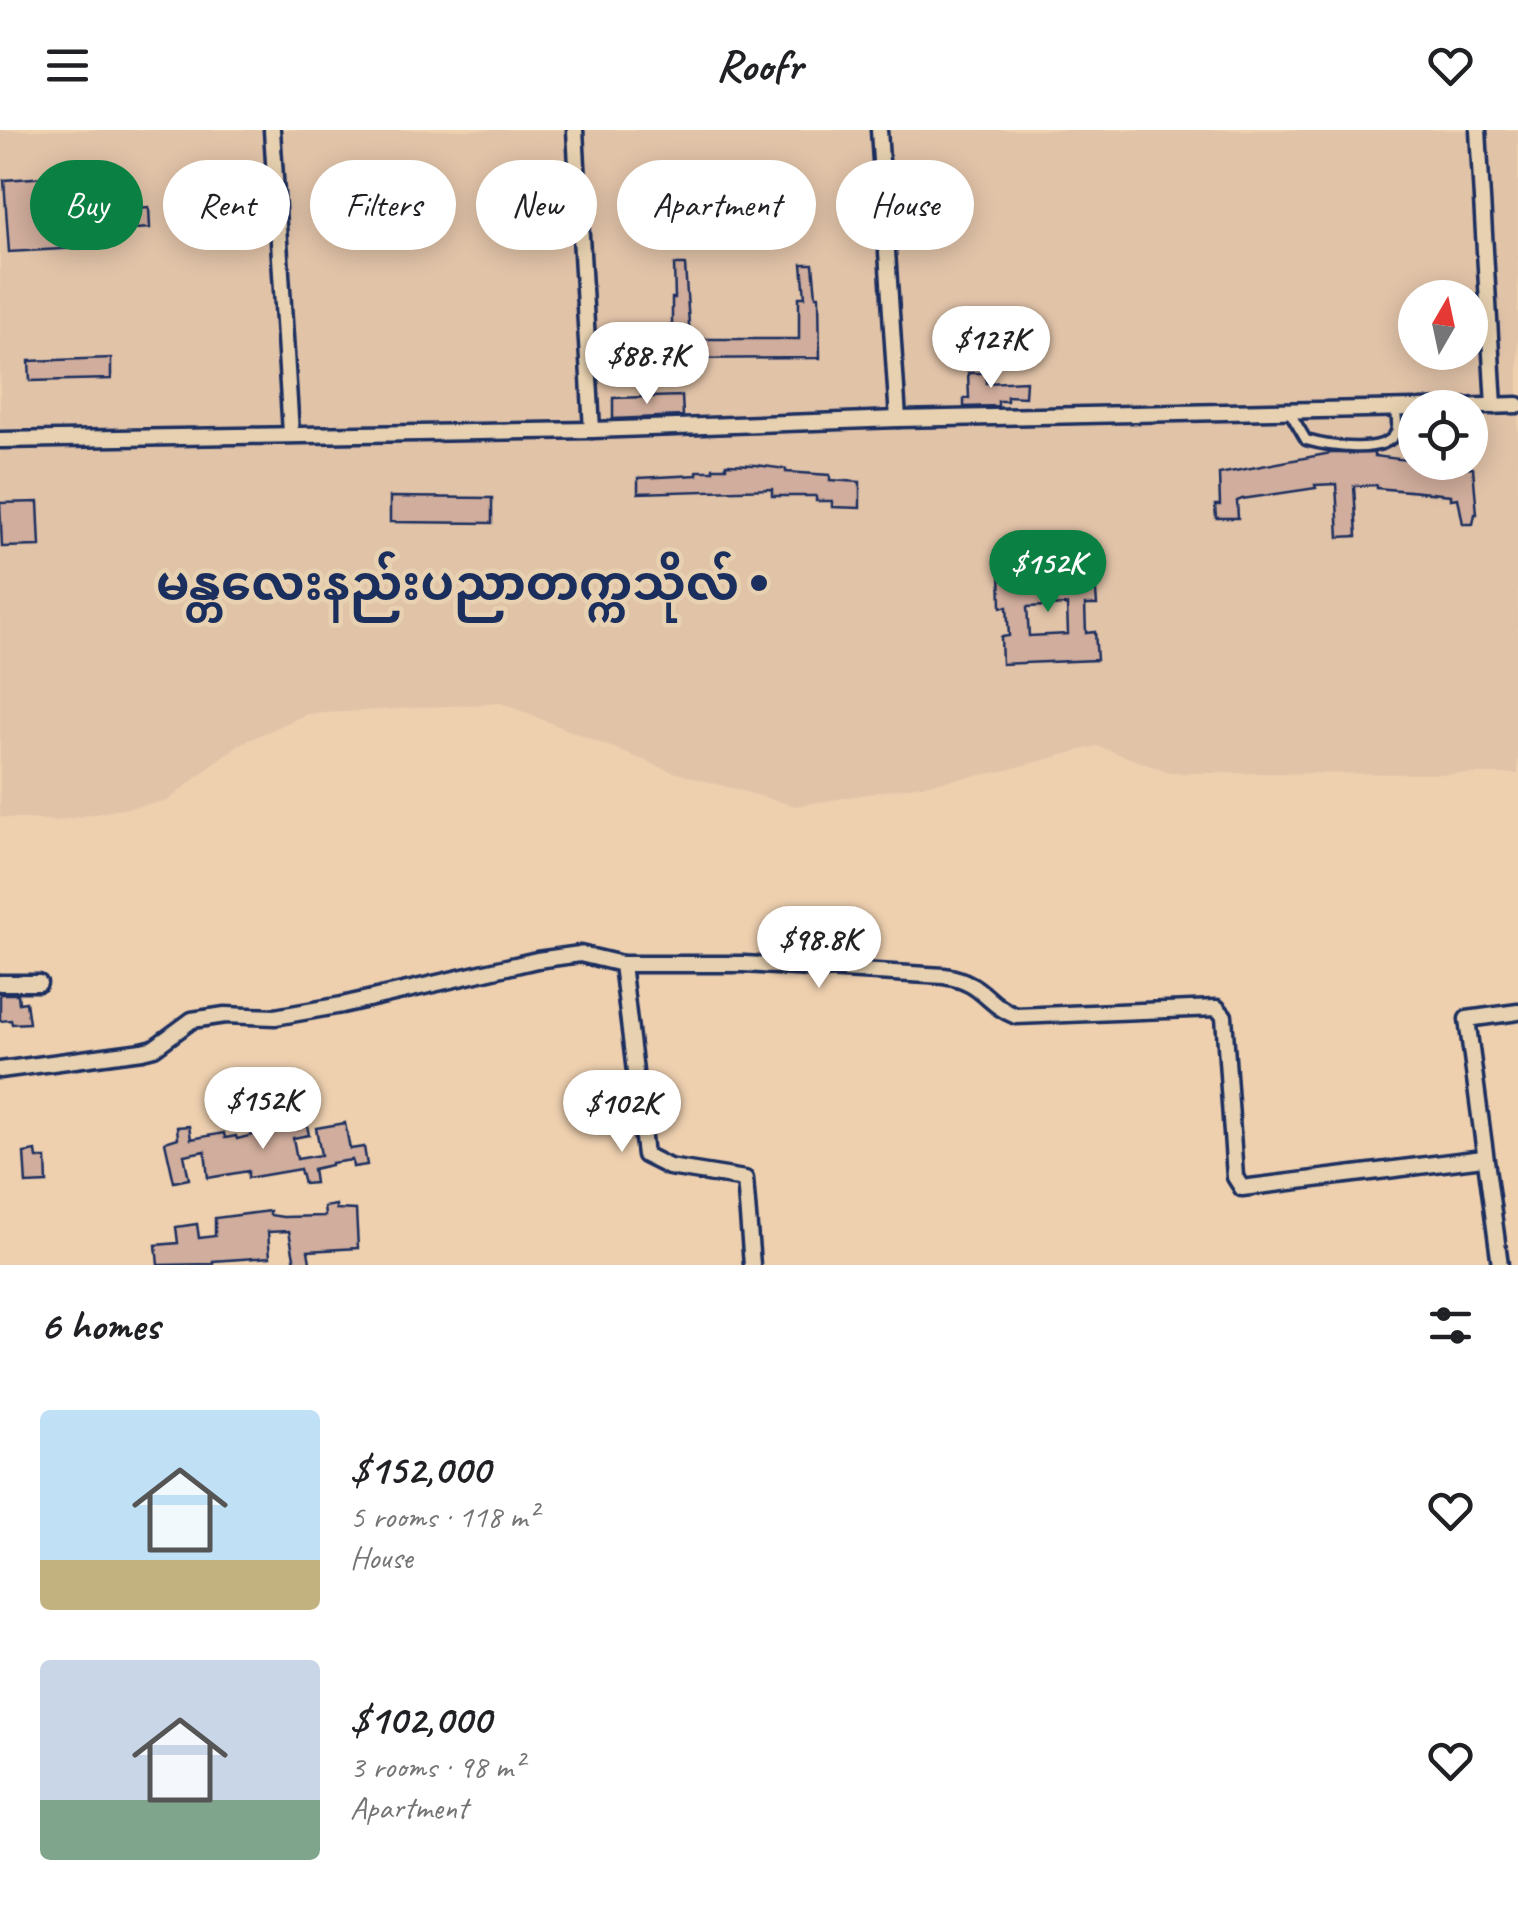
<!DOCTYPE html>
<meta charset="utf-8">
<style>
:root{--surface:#fff;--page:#f6f6f6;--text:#202124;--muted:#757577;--accent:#0b8043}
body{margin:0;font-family:Caveat,"Noto Sans Myanmar",sans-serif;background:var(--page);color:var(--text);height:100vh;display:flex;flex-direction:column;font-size:38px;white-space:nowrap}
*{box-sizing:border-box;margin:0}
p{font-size:32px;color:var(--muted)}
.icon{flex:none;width:55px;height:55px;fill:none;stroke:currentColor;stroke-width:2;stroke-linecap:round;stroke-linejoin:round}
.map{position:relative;height:1135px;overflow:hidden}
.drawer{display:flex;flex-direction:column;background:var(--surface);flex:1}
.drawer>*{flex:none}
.guide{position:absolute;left:30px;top:30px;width:1000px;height:90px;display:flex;gap:20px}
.needle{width:65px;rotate:9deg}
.fabs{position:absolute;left:1398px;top:150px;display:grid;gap:20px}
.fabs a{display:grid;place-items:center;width:90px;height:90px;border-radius:50%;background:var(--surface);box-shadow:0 5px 25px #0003;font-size:50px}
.price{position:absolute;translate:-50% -85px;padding:0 22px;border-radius:35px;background:#fff;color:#222;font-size:32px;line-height:65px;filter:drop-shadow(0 2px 5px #0008)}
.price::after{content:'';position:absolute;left:50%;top:60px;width:30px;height:22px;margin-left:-15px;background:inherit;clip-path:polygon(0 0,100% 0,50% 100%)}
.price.selected{background:var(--accent);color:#fff}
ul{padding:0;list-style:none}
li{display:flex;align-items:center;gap:30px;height:250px;padding:0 40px}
li span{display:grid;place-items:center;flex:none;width:280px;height:200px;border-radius:10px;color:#555}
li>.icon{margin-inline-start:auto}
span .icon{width:120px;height:120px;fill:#fffc;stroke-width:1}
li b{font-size:42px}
h2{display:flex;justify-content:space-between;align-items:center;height:120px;padding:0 40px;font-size:42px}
.chip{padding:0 35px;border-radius:45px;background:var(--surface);box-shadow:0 5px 25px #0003;font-size:35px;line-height:90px}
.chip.selected{background:var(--accent);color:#fff}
header{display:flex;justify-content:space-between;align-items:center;height:130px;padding:0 40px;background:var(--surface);font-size:45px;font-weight:600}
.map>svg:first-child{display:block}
</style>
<header><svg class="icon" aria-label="menu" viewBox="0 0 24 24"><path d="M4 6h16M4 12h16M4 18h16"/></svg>Roofr<svg class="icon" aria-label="heart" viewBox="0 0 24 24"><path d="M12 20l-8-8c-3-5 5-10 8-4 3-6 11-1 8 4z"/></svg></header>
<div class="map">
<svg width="1518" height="1135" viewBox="0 0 1518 1135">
<rect width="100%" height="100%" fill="#eed0af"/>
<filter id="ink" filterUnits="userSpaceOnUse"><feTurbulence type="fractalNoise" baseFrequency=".01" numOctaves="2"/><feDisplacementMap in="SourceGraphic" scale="20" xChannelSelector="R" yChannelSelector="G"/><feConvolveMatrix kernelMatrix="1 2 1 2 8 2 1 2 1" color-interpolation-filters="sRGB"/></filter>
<g filter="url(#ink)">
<!-- built -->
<path fill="#e1c3a8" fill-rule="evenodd" d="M0,0H1518V644L1170,643L1097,616L999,642L796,676L673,642L501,573L307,584L238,615L167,671L56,691L0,687ZM1415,168H1470V222H1415ZM1415,278H1470V332H1415Z"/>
<!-- building -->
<g fill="#d0ad9c" stroke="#1b2f5e" stroke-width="2.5" fill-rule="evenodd">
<path d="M92,44L97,117L9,122L4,50Z"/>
<path d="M149,77L150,98L119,100L118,79Z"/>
<path d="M802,134H813L816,166H819L820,228L668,229V209H672V168H675L674,135H685L690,209H799V167H805Z"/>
<path d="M111,228V249L30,251L29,231Z"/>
<path d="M968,243H986V253L1026,251L1025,267L1007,266V271H998V276L964,277V268H969Z"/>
<path d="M682,266L683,286L613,289V268Z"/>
<path d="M1331,323H1374V326L1473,338L1477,384H1475L1473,394H1463L1458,368L1451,369V365L1377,358V355L1354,356L1357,406L1339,407L1336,354L1315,355L1316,358L1242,369L1237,371L1238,388H1216L1215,375H1220L1219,344Z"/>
<path d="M726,334L756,335L786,339V342L830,345V350L860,352V378L832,377V371H816V366H772V359L638,363V348L697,345V341H713V338H726Z"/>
<path d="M390,367L492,368V393L390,392Z"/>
<path d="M38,372L40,416L2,417L0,373Z"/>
<path d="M1094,437L1097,475H1085L1086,503L1095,502L1097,530L1002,534L1001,507L1009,506L1007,477H1001L1000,440ZM1067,475L1068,504L1029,506L1027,477Z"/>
<path d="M0,864H18L19,873L26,872L29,893L12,894L11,890L0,891Z"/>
<path d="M306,991L309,1005L293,1008L297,1029L321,1025L316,998L345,993L350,1019L364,1017L367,1035L353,1037L352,1030L331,1033V1035L313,1039L315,1053L304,1054L300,1039L248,1048V1041L208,1048L205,1021L184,1025L189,1049L174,1052L165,1012L178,1008L177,997L189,996L191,1009L224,1003L225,1008L236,1006L237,1009Z"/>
<path d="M36,1021L37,1028H46L47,1053L26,1054L24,1023Z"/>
<path d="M336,1075V1079L356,1080L358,1118L308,1121L310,1132L295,1133L289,1101L268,1102L270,1127L213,1131V1134L158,1135L156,1115L178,1113L176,1097L197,1094L199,1108L215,1106V1088L270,1081V1085L283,1087L325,1086L324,1077Z"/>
</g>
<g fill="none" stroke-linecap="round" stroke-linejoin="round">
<!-- service casing -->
<g stroke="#1b2f5e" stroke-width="15">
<path id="service" d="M1289,281L1306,310C1327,316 1386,326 1396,302C1399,294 1396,286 1395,278"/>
</g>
<!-- minor casing -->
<g stroke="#1b2f5e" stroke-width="21">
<g id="minor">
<path d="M272,0L291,303"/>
<path d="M575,0L592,300"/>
<path d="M879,0L898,289"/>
<path d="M1478,0L1494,276"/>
<path d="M1420,278L1518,275"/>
<path d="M0,310L592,300L898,289L1415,278"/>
<path d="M622,834L645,1025L669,1037L745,1049L752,1135"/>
<path d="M0,853H39"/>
<path d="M0,940L142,921L154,918L192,890L225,885L275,887L342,875L537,830L580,824L622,834H744L944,846C984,852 985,874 1016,886L1217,878L1224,886L1235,1047L1242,1058L1483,1028"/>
<path d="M1500,1135L1467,889L1518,882"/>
</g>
</g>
<!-- service -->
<use href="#service" stroke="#e7d1b0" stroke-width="8"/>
<!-- minor -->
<use href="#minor" stroke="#e7d1b0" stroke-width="14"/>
</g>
</g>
<!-- markers -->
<circle fill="#1b2f5e" stroke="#e7d1b0" stroke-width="4" cx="759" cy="453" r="10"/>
<g text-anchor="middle" stroke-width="9" stroke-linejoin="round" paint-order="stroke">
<!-- poi labels -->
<g font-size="48" font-weight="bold" fill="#1b2f5e" stroke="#e7d1b0" text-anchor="end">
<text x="739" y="470">မန္တလေးနည်းပညာတက္ကသိုလ်</text>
</g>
</g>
</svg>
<div class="fabs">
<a><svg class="needle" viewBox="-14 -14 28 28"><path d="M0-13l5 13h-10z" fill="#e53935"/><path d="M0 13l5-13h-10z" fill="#757577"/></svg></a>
<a><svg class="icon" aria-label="locate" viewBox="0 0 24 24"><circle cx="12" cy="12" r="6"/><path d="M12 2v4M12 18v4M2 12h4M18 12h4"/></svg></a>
</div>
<b class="price" style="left:991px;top:261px">$127K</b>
<b class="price" style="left:647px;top:277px">$88.7K</b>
<b class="price selected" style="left:1048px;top:485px">$152K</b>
<b class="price" style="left:819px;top:861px">$98.8K</b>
<b class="price" style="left:263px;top:1022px">$152K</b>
<b class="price" style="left:622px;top:1025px">$102K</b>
<div class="guide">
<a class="chip selected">Buy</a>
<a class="chip">Rent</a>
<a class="chip">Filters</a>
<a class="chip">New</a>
<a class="chip">Apartment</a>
<a class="chip">House</a>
</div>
</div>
<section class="drawer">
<h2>6 homes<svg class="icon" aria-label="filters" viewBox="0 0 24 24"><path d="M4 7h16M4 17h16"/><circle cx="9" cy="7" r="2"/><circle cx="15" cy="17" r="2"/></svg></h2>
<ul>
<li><span style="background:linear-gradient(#bfe0f5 75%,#c2b280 0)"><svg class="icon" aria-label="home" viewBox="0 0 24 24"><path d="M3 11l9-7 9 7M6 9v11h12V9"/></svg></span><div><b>$152,000</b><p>5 rooms · 118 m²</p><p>House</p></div><svg class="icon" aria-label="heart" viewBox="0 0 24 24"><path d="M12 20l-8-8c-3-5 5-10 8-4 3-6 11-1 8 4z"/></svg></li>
<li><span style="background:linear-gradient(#c9d6e8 70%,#7fa58c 0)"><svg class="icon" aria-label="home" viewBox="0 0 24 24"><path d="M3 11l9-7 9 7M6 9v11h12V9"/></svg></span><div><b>$102,000</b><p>3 rooms · 98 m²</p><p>Apartment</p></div><svg class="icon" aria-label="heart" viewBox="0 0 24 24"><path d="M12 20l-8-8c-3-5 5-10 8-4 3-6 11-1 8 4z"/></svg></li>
</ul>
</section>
